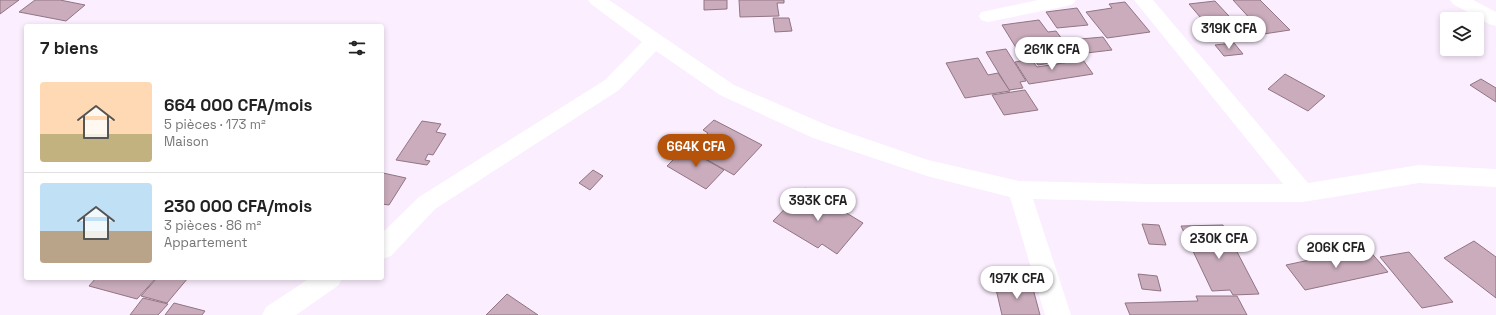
<!DOCTYPE html>
<html lang="fr">
<meta charset="utf-8">
<style>
:root{--surface:#fff;--page:#f2f2f2;--text:#222;--muted:#767676;--line:#e0e0e0;--accent:#b45309}
body{margin:0;font-family:"Space Grotesk",sans-serif;background:var(--page);color:var(--text);height:100vh;display:flex;flex-direction:column;font-size:15px;white-space:nowrap}
*{box-sizing:border-box;margin:0}
p{font-size:13px;color:var(--muted)}
.icon{flex:none;width:22px;height:22px;fill:none;stroke:currentColor;stroke-width:2;stroke-linecap:round;stroke-linejoin:round}
.map{position:relative;flex:1;overflow:hidden}
.panel{position:absolute;left:24px;top:24px;width:360px;height:256px;display:flex;flex-direction:column;background:var(--surface);border-radius:4px;box-shadow:0 2px 6px #0003}
.panel>*{flex:none}
.controls{position:absolute;left:1440px;top:12px;display:grid;gap:8px}
.controls a{display:grid;place-items:center;width:44px;height:44px;border-radius:4px;background:var(--surface);box-shadow:0 2px 6px #0003;font-size:20px}
.price{position:absolute;translate:-50% -34px;padding:0 9px;border-radius:14px;background:#fff;color:#222;font-size:13px;line-height:26px;filter:drop-shadow(0 1px 2px #0008)}
.price::after{content:'';position:absolute;left:50%;top:24px;width:12px;height:9px;margin-left:-6px;background:inherit;clip-path:polygon(0 0,100% 0,50% 100%)}
.price.selected{background:var(--accent);color:#fff}
ul{padding:0;list-style:none}
li{display:flex;align-items:center;gap:12px;height:100px;padding:0 16px}
li+li{border-top:1px solid var(--line)}
li span{display:grid;place-items:center;flex:none;width:112px;height:80px;border-radius:4px;color:#555}
li>.icon{margin-inline-start:auto}
span .icon{width:48px;height:48px;fill:#fffc;stroke-width:1}
li b{font-size:17px}
h2{display:flex;justify-content:space-between;align-items:center;height:48px;padding:0 16px;font-size:17px}
.map>svg:first-child{display:block}
</style>
<div class="map">
<svg width="1496" height="315" viewBox="0 0 1496 315">
<rect width="100%" height="100%" fill="#fbeefe"/>
<!-- building -->
<g fill="#caacbc" stroke="#917584">
<path d="M0,0H19L0,14Z"/>
<path d="M35,0H60L85,5L66,21L19,12Z"/>
<path d="M704,0H727V9L704,10Z"/>
<path d="M739,0H784V3H777L779,16L740,17Z"/>
<path d="M1233,0H1260L1290,30L1257,35L1246,24L1254,23Z"/>
<path d="M1215,1L1239,27L1212,31L1189,4Z"/>
<path d="M1125,2L1150,32L1107,38L1086,12L1112,8L1109,4Z"/>
<path d="M1077,8L1088,25L1057,28L1046,12Z"/>
<path d="M773,18H789L792,31L775,32Z"/>
<path d="M1039,20L1048,32L1056,31L1065,43L1057,44L1069,60L1038,65L1029,52L1027,53L1030,57L1023,59L1002,25Z"/>
<path d="M1103,37L1112,50L1078,54L1069,40Z"/>
<path d="M1234,43L1243,54L1224,56L1215,45Z"/>
<path d="M1006,49L1026,81L1020,82L1023,88L1009,90L986,52Z"/>
<path d="M978,58L988,75L998,73L1010,91L965,98L946,63Z"/>
<path d="M1031,59L1037,67L1083,60L1093,74L1029,84L1015,62Z"/>
<path d="M1285,74L1325,96L1308,111L1268,89Z"/>
<path d="M1481,79L1496,88V102L1470,85Z"/>
<path d="M1025,90L1038,110L1004,115L992,95Z"/>
<path d="M714,120L762,145L734,175L690,150L708,133L703,130Z"/>
<path d="M422,121L441,124L436,132L446,134L433,155L428,154L425,160L430,161L427,165L396,160Z"/>
<path d="M685,148L724,170L706,189L667,166Z"/>
<path d="M593,170L603,176L590,190L579,183Z"/>
<path d="M383,173L406,178L389,205L382,204Z"/>
<path d="M805,188L863,223L837,254L822,244L818,248L773,221Z"/>
<path d="M1142,224L1159,225L1166,245L1149,244Z"/>
<path d="M1223,225L1259,294L1233,295L1230,290L1212,291L1181,226Z"/>
<path d="M1474,241L1496,257V298L1444,258Z"/>
<path d="M1367,248L1388,272L1305,290L1286,265Z"/>
<path d="M1409,252L1453,302L1422,308L1380,257Z"/>
<path d="M1138,274L1157,276L1161,291L1142,289Z"/>
<path d="M96,278H156L137,299L89,286Z"/>
<path d="M157,278H188L167,303L141,296Z"/>
<path d="M995,285H1032L1040,315H1002Z"/>
<path d="M507,294L538,315H486Z"/>
<path d="M1196,296H1237L1247,315H1130L1125,303L1198,301Z"/>
<path d="M143,298L168,304L158,315H130Z"/>
<path d="M174,303L205,311L202,315H165Z"/>
</g>
<g fill="none" stroke-linecap="round" stroke-linejoin="round">
<!-- street -->
<g fill="#fff" fill-rule="evenodd">
<path d="M588,0H609L734,85L829,126L928,160L1019,181L1151,184H1283L1134,0H1153L1308,183L1419,165L1496,169V187L1419,183L1303,202H1151L1033,199L1071,315H1045L1010,197L927,176L813,138L720,95L656,51L619,90L435,209L391,256L382,259V233L419,197L605,80L642,42L591,4Z"/>
<path d="M1038,0H1076L1073,4L1067,6L988,22L981,20L979,16L981,12Z"/>
<path d="M1450,0H1473L1496,12V26L1489,24L1453,4Z"/>
<path d="M310,278H342L339,285L296,315H262L266,307Z"/>
</g>
</g>
</svg>
<div class="controls">
<a><svg class="icon" aria-label="layers" viewBox="0 0 24 24"><path d="M12 4l9 5-9 5-9-5zM3 14l9 5 9-5"/></svg></a>
</div>
<b class="price" style="left:1229px;top:50px">319K CFA</b>
<b class="price" style="left:1052px;top:71px">261K CFA</b>
<b class="price selected" style="left:696px;top:168px">664K CFA</b>
<b class="price" style="left:818px;top:222px">393K CFA</b>
<b class="price" style="left:1219px;top:260px">230K CFA</b>
<b class="price" style="left:1336px;top:269px">206K CFA</b>
<b class="price" style="left:1017px;top:300px">197K CFA</b>
<section class="panel">
<h2>7 biens<svg class="icon" aria-label="filters" viewBox="0 0 24 24"><path d="M4 7h16M4 17h16"/><circle cx="9" cy="7" r="2"/><circle cx="15" cy="17" r="2"/></svg></h2>
<ul>
<li><span style="background:linear-gradient(#ffd9b3 65%,#c2b280 0)"><svg class="icon" aria-label="home" viewBox="0 0 24 24"><path d="M3 11l9-7 9 7M6 9v11h12V9"/></svg></span><div><b>664 000 CFA/mois</b><p>5 pièces · 173 m²</p><p>Maison</p></div></li>
<li><span style="background:linear-gradient(#bfe0f5 60%,#b9a48a 0)"><svg class="icon" aria-label="home" viewBox="0 0 24 24"><path d="M3 11l9-7 9 7M6 9v11h12V9"/></svg></span><div><b>230 000 CFA/mois</b><p>3 pièces · 86 m²</p><p>Appartement</p></div></li>
</ul>
</section>
</div>
